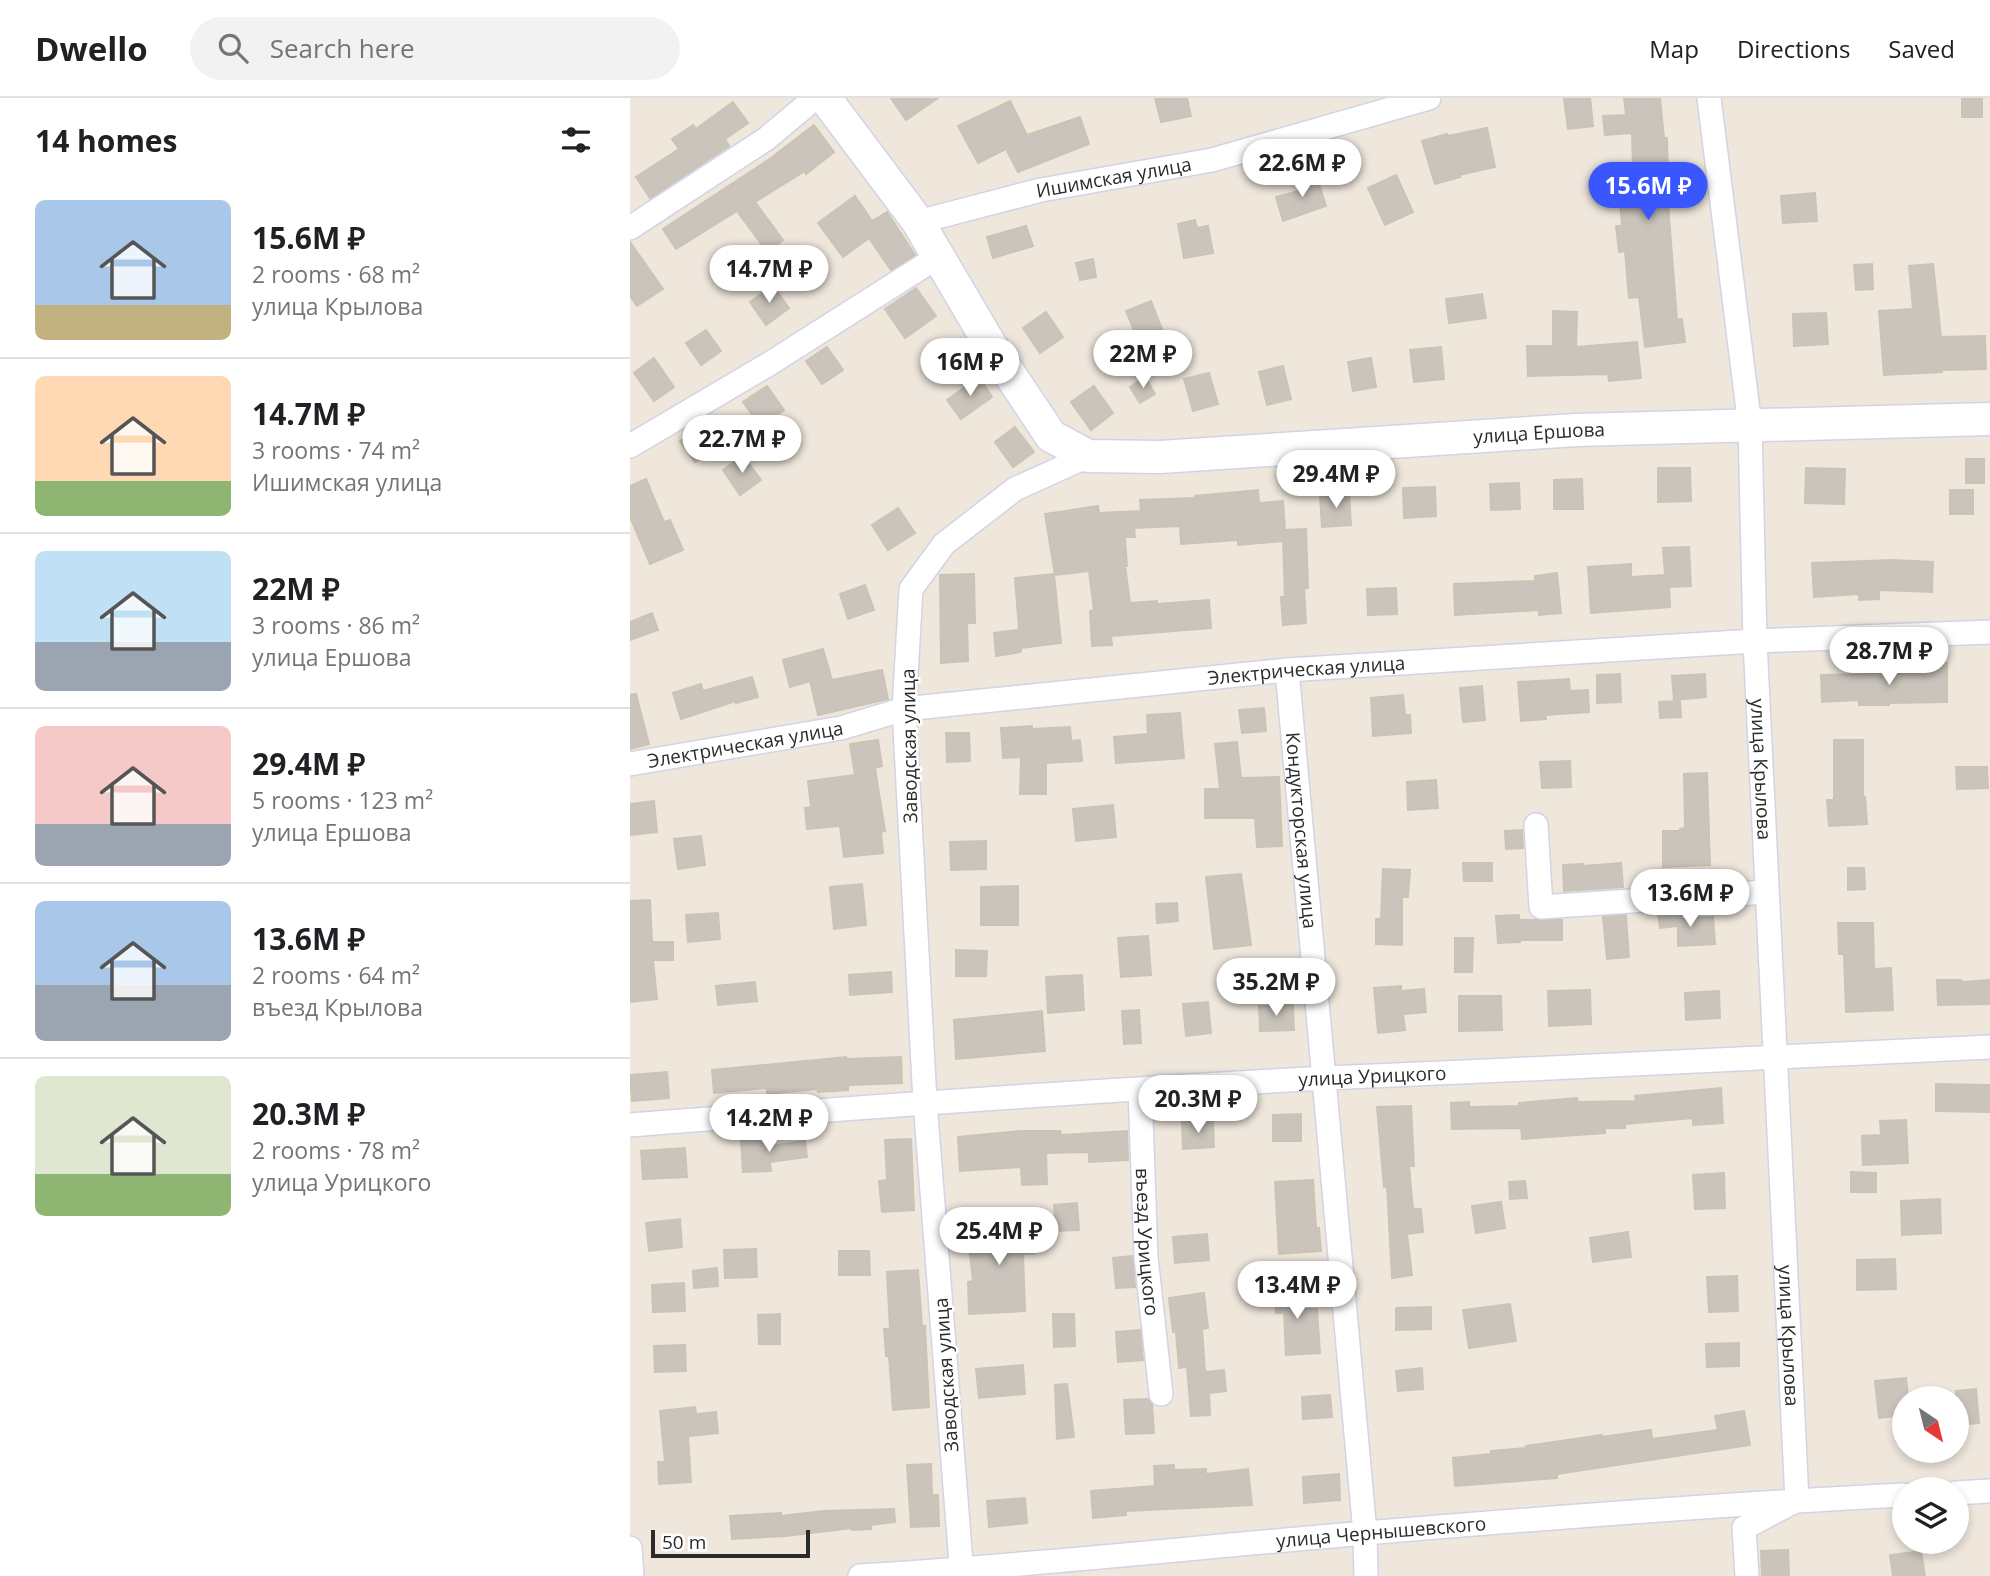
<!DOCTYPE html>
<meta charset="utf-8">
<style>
:root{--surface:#fff;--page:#f2f2f2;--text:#202124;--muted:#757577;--line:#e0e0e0;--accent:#3956ff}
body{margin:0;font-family:"Open Sans",sans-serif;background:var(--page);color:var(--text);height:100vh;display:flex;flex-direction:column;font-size:26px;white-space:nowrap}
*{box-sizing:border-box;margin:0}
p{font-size:23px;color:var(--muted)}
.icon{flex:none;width:38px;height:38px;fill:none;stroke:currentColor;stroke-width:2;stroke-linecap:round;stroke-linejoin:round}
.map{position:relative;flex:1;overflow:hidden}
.sheet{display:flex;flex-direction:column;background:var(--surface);width:630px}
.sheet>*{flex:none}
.needle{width:46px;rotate:145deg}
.tools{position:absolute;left:1262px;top:1288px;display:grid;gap:14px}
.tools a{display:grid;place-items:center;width:77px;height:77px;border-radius:50%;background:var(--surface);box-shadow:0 4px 10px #0003;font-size:35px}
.scale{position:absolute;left:21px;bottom:18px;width:159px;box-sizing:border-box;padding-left:7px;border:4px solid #2b2b2b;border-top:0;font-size:19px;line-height:24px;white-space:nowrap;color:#2b2b2b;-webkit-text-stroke:5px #fff;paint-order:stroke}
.price{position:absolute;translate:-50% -60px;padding:0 16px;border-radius:24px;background:#fff;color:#222;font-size:23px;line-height:46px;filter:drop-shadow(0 2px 4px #0008)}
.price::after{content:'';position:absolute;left:50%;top:42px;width:21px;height:16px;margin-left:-10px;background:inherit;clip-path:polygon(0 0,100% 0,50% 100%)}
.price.selected{background:var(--accent);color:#fff}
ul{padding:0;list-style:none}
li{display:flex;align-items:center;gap:21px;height:175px;padding:0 35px}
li+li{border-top:2px solid var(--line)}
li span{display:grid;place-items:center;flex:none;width:196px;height:140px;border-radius:10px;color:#555}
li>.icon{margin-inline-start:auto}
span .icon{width:84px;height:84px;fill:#fffc;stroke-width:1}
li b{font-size:30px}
h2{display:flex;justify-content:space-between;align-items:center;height:84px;padding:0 35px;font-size:30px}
header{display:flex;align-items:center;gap:42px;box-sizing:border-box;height:98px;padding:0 35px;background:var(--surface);border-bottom:2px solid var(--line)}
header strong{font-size:33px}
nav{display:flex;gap:38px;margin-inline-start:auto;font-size:24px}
.search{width:490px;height:63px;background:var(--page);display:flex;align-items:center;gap:18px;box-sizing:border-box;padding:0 24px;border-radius:38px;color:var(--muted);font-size:26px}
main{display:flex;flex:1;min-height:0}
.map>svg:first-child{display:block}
</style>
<header>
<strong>Dwello</strong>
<div class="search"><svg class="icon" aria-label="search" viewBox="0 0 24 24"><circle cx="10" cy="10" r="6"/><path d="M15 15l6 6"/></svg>Search here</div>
<nav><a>Map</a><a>Directions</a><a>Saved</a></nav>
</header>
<main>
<section class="sheet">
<h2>14 homes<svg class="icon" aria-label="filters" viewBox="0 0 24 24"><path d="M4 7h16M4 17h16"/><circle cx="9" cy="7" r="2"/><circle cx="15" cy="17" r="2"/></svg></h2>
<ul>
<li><span style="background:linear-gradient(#a9c7e8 75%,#c2b280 0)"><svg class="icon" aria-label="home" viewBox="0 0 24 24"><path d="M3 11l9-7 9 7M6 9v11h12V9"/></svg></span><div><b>15.6M ₽</b><p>2 rooms · 68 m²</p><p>улица Крылова</p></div></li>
<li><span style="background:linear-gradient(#ffd9b3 75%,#8fb573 0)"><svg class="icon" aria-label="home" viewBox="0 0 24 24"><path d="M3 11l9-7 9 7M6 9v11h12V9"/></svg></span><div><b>14.7M ₽</b><p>3 rooms · 74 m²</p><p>Ишимская улица</p></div></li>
<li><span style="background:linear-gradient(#bfe0f5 65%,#9aa5b1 0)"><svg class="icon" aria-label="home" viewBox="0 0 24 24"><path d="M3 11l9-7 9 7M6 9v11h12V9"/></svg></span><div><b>22M ₽</b><p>3 rooms · 86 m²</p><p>улица Ершова</p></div></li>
<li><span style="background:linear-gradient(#f6c9c9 70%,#9aa5b1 0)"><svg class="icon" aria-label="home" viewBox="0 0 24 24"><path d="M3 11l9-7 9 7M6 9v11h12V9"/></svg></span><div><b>29.4M ₽</b><p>5 rooms · 123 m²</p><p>улица Ершова</p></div></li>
<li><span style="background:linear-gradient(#a9c7e8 60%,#9aa5b1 0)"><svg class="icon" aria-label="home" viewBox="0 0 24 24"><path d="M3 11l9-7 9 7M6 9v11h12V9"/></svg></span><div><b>13.6M ₽</b><p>2 rooms · 64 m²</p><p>въезд Крылова</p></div></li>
<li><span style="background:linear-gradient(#dfe7d0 70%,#8fb573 0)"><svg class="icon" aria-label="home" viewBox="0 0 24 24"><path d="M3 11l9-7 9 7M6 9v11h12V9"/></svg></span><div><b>20.3M ₽</b><p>2 rooms · 78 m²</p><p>улица Урицкого</p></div></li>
</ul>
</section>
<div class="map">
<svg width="1360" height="1478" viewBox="0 0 1360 1478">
<rect width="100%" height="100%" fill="#efe7dc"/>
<!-- building -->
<g fill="#cac4bc" stroke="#cbc4b5" stroke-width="2">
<path d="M261,0H308L276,22Z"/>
<path d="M525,0H557L561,18L531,24Z"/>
<path d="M960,0L963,28L938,31L934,1Z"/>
<path d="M994,0H1030L1034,40H1037L1038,80H1036L1047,222L1052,221L1055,244L1015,249L1009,199L999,200L995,153L989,154L986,128H992L990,103L1004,102L1002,35L975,37L973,18L996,17Z"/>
<rect x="1332" y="0" width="20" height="19"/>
<path d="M380,3L397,37L450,19L459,46L388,74L376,51L348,65L328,28Z"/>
<path d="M103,4L118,25L95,41L99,48L20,100L6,79L49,51L42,41L63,27L66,31Z"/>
<path d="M184,27L204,54L176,76L175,73L125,104L153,142L137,154L107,113L46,151L33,131L141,60Z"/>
<path d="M857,30L865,69L829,77L830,79L805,86L792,43L817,36L818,38Z"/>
<path d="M686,77L696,108L653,123L646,99L669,93L666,83Z"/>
<path d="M766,77L783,114L755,127L738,90Z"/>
<path d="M1185,95L1187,123L1153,125L1151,98Z"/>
<path d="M225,98L242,123L257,114L285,157L261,172L239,140L213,159L188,125Z"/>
<path d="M565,122L567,130L578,128L583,155L554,160L548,126Z"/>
<path d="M396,128L403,148L363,160L357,139Z"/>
<path d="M0,144L33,191L7,208L0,198Z"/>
<path d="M463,161L466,179L450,182L446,165Z"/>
<path d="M1242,166L1243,191L1226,192L1224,167Z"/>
<path d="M1303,166L1311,239L1355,238L1356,271L1312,272V274L1254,277L1249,213L1283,211L1279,168Z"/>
<path d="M143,188L159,210L136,227L120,204Z"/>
<path d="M286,190L306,218L275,240L255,211Z"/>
<path d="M852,196L856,220L819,225L816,201Z"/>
<path d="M521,203L535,239L511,249L496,213Z"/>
<path d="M923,213L947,214L946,249L1007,244L1011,280L979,283L978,276L898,278L897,248H923Z"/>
<path d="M416,214L433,239L410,255L393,230Z"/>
<path d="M1196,215L1198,246L1164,248L1163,216Z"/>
<path d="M76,232L91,253L71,267L56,245Z"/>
<path d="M197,249L213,272L192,286L176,263Z"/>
<path d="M811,249L814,281L784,284L780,252Z"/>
<path d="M24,260L44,289L24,303L4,275Z"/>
<path d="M741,260L746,289L723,293L718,264Z"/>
<path d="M653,268L661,301L637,307L629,274Z"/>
<path d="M579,275L588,306L563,313L554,281Z"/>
<path d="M349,279L362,299L331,321L317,302Z"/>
<path d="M515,279L525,296L510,305L500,289Z"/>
<path d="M137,288L154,312L130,328L113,304Z"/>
<path d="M464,288L483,315L461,332L441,304Z"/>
<path d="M73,328L88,349L65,364L50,343Z"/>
<path d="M385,329L404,354L383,369L365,344Z"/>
<path d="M113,358L131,382L110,397L93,372Z"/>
<rect x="1336" y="361" width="18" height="24"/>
<path d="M1028,370H1060L1061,403L1028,404Z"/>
<path d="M1176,370L1215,371L1214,406L1175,405Z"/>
<path d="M16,381L34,424L40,422L53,452L20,466L0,419V388Z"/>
<path d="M952,381L953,411H924V382Z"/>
<path d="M889,385L890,411L861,412L860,386Z"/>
<path d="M805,389L806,418L774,420L773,390Z"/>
<path d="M628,392L629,405L653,403L655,432L676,431L678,490H674L676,525L653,527L651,499H655L653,443L608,447V442L551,446L550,428L504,430L505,439H495L497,468H495L500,505L527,503V506L579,502L581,530L481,538L482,547L462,548L460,513L464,512L459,473L425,477L415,416L468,408L469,415L511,413L510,402L565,400V398Z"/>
<rect x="1320" y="392" width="23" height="24"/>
<path d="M719,395L721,427L692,429L690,397Z"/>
<path d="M268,410L285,435L258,452L242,427Z"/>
<path d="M1059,449L1061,488L1039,489L1040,509L961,515L958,469L1001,466V479L1035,477L1033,450Z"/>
<path d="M1262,462L1303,464L1302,494L1249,492V501L1229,502V496L1184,499L1182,465Z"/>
<path d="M927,475L931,515L909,517V512L825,517L824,486L905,483V478Z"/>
<path d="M344,476L345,525H337L338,563L311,565L310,477Z"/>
<path d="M424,476L431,545L391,550V554L366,558L364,535L389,532L385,480Z"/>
<path d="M235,487L244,512L218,521L210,496Z"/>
<path d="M766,490L767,516L738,517L737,491Z"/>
<path d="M22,515L28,532L0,542V524Z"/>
<path d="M193,551L202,582L252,572L258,601L188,617L180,583L160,589L153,562Z"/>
<path d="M1317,565V604L1259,605V607H1229V602L1192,604L1191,577L1288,575V566Z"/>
<path d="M990,576L991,604L967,605V577Z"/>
<path d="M1075,576L1076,599L1044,602L1042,578Z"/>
<path d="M122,579L128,599L106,605V603L51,621L43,595L71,586L73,593Z"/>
<path d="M939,581L940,593L958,592L959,614L915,617L916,621L891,623L888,584Z"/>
<path d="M852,588L855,622L833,624L830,590Z"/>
<path d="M6,596L19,646L0,651V597Z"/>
<path d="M773,597L775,617H780L781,635L743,638L741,600Z"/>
<path d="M1050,603L1051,619L1030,620L1029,604Z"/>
<path d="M634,610L636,633L612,635L609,612Z"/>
<path d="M550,615L554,660L486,665L484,639L518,636L517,617Z"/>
<path d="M402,628V631L440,629L441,643L450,642L452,663L416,665V696H390L391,659L373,660L371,630Z"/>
<path d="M316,635H339L340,663L317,664Z"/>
<path d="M248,642L252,668L245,670L255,733L251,734L253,755L214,759L210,728L177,731L175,710L181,709L178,683L225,677L220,646Z"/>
<path d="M1204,642H1233V700L1235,699L1237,726L1199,728L1197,702H1204Z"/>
<path d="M607,644L611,680L649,679L652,748L627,749L625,720H575V691H590L585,646Z"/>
<path d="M940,663L941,689L912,690L910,664Z"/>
<path d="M1326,669H1357L1358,690L1327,691Z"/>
<path d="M1077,675L1080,767L1033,769V733H1050V731L1055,730L1054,676Z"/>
<path d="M806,682L808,710L778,712L777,684Z"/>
<path d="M24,703L27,734L0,737V706Z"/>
<path d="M483,707L486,739L446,743L443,711Z"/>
<path d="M892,732L893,750L876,751L875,733Z"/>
<path d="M71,738L75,767L48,771L44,741Z"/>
<path d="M356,743V771L321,772L320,744Z"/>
<path d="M833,765H862V783H834Z"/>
<path d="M991,765L993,789L934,793L933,767L953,766V768Z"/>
<path d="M1218,770H1234L1235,791L1218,792Z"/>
<path d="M753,771L780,772L778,799H772V847L746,846V821H751Z"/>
<path d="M611,776L621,847L584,851L576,779Z"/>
<path d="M232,786L236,827L204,831L200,789Z"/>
<path d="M388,788V827H351V789Z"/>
<path d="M20,802L22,844H43V862H23L27,901L0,904V803Z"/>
<path d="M547,805L548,823L527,825L526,806Z"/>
<path d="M1050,814L1051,821L1083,819L1085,846L1048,848V828L1030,830L1028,815Z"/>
<path d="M88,815L90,841L58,844L56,817Z"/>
<path d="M889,817V822H932V842H890V844L868,845L866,818Z"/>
<path d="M996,817L999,859L977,861L973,819Z"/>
<path d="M1208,825H1243L1244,871L1261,870L1263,912L1216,914L1214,856H1209Z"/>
<path d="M518,838L521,877L491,879L488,840Z"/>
<path d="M825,840H843L842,874H825Z"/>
<path d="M326,852L357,853L356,878H326Z"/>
<path d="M261,874L262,894L220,897L219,877Z"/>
<path d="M452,877L454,912L418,915L416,879Z"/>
<path d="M1307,882H1331L1332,884L1360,882V906L1308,907Z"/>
<path d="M125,884L127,903L88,907L86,888Z"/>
<path d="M771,888V893L794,891L796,914L773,916L775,932L748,935L744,890Z"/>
<path d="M960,892L961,926L919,928L918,893Z"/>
<path d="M1089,893L1090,920L1056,922L1055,895Z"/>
<path d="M829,898H871L872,932L829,933Z"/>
<path d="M578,904L581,935L556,938L553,906Z"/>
<path d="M663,907L664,932L630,933L629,908Z"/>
<path d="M509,912L511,945L494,946L492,913Z"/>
<path d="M412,913L415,953L326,961L324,922Z"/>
<path d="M216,959V961L271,959L272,985L218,987V992L188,994L187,991L137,996V990L84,995L82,972Z"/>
<path d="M37,974L39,1000L2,1003L0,977Z"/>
<path d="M1306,986L1360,987V1014L1306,1013Z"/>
<path d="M1091,990L1093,1025L1063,1027V1020L995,1026V1030H975V1035L892,1041L891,1030L822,1031L821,1005L839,1004V1009L889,1008V1005L947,1000L948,1004L1006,1003L1005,998Z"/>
<path d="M781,1008L784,1068H779L783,1111H791L793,1134L777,1136L782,1177L762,1180L757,1088L754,1089L747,1009Z"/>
<path d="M671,1016V1043H643V1017Z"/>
<path d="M1276,1022L1278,1065L1233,1067L1232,1038L1251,1037L1250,1023Z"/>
<path d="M583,1023L584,1049L553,1051L552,1024Z"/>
<path d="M390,1033H430L431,1037L497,1033L498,1062L459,1064V1054L416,1055L417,1086L392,1087L391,1069L330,1073L328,1039Z"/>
<path d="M139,1041V1048L175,1043L177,1059L140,1064L141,1073L113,1074L111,1042Z"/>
<path d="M281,1041L284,1112L252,1114L249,1083L257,1082L255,1042Z"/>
<path d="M55,1050L57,1079L13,1081L11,1053Z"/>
<path d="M1221,1074L1246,1075V1094H1221Z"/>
<path d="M1094,1075L1095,1110L1065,1111L1063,1077Z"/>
<path d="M683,1082L686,1130H689L691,1153L649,1156L645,1084Z"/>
<path d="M895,1083L897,1100L880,1101L879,1084Z"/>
<path d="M1310,1101L1311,1135L1272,1137L1271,1103Z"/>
<path d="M871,1104L875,1130L846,1135L842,1108Z"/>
<path d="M447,1105L449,1132L426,1133L424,1107Z"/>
<path d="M50,1121L52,1149L19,1153L16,1125Z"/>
<path d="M401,1123L405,1155L393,1156L395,1213L339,1216L338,1184L343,1183L337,1130Z"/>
<path d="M998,1134L1001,1159L963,1164L960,1140Z"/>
<path d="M577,1136L579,1162L545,1165L543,1139Z"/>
<path d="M126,1151L127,1179L95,1180L94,1152Z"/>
<path d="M209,1153H239L240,1177H209Z"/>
<path d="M502,1158L505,1189L486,1190L483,1160Z"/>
<path d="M1265,1161L1266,1191L1227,1192V1162Z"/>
<path d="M87,1170L88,1188L64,1190L63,1173Z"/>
<path d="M288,1172L292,1228H295L299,1309L263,1312L259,1258H256L254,1231H260L257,1174Z"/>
<path d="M1107,1178L1108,1213L1079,1214L1077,1179Z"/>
<path d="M669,1183L671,1211H687L690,1255L656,1257L654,1215H646L645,1189Z"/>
<path d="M54,1185L55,1213L23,1214L22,1187Z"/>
<path d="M574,1195L578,1230L572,1231L575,1274L594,1272L596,1293L579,1295L580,1317L561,1318L557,1269L549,1270L546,1234H543L539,1200Z"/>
<path d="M880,1206L886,1243L839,1250L833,1212Z"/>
<path d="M801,1209V1231L766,1232V1210Z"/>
<path d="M150,1216V1246H129L128,1217Z"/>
<path d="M423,1216H444L445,1248L424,1249Z"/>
<path d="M510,1232L513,1262L488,1264L486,1234Z"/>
<path d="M1109,1245V1268L1077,1269L1076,1246Z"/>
<path d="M55,1247L56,1273L25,1274L24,1248Z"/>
<path d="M393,1267L395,1296L349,1300L346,1271Z"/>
<path d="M792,1270L793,1291L768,1293L766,1273Z"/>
<path d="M1276,1280L1278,1300H1274V1317L1249,1320L1245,1283Z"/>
<path d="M437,1286L444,1339L427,1341L425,1287Z"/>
<path d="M1346,1291L1349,1325L1326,1327V1293Z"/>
<path d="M700,1297L702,1319L673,1321L672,1299Z"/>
<path d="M518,1301L522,1306L524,1335L496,1336L494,1302Z"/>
<path d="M65,1309L66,1316L86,1314L88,1335L58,1338L61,1384L29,1386L28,1364H35L30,1313Z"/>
<path d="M1114,1313L1120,1347L927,1376V1380L825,1388L823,1360L861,1356V1353L897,1350L896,1348L972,1337V1339L1021,1332L1022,1341L1088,1332L1085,1318Z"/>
<path d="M301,1366L302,1397H308L309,1428L281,1429L277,1367Z"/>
<path d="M544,1367V1372L576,1371V1376L618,1371L622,1407L496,1413V1417L463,1420L461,1393L525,1388L524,1368Z"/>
<path d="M709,1376L710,1402L674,1405L673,1379Z"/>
<path d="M395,1400L397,1425L359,1429L357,1403Z"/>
<path d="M264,1411L265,1424L241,1427V1431L222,1432V1430L156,1438L102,1441L100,1418L151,1415V1418L193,1413Z"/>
<path d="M1158,1452L1159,1478H1132L1131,1453Z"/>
<path d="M1291,1453L1295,1478H1263L1260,1457Z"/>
</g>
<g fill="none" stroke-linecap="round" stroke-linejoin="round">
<!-- street casing -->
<g stroke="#d1d4e6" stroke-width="26">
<g id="street">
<path id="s1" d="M1079,0L1120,328L1125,543L1167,1402L1114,1430L1117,1478"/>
<path id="s2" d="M288,124L411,92L582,62L799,0"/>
<path d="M0,130L136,41L185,0"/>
<path d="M0,348L139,266L309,158"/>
<path id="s3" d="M657,572L735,1435L736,1478"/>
<path id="s4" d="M0,666L211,630L274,611L657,572L1125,543L1360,534"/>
<path d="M906,727L911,809L1137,794"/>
<path id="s5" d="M510,992L516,1159L531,1296"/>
<path id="s6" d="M0,1027C232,1009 464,992 697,980C918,970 1139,961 1360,949"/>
<path d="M1326,1395L1360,1393"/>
<path d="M0,1450L2,1478"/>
<path id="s7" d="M230,1478C399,1468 567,1449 736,1435C915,1420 1094,1406 1274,1397"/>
<path d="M332,1478L295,1004L274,611L281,491L314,446L385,391L458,358"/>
</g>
</g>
<!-- secondary casing -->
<g stroke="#d1d4e6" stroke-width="35">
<g id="secondary">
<path id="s8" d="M195,0L288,124L361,248L421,338L458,358L530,359L946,332L1360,321"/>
</g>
</g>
<!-- street -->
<use href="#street" stroke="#fff" stroke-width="23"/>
<!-- secondary -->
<use href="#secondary" stroke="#fff" stroke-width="32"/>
</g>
<g text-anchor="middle" stroke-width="5" stroke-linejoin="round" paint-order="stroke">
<!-- street labels -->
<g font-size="19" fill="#2b2b2b" stroke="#fff">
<text dy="7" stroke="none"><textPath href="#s2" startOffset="201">Ишимская улица</textPath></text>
<text dy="7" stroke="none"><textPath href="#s8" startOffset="901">улица Ершова</textPath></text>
<text dy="7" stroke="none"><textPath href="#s4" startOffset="684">Электрическая улица</textPath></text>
<text dy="7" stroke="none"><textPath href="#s4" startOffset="117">Электрическая улица</textPath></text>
<text transform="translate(279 648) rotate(-91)" y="7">Заводская улица</text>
<text dy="7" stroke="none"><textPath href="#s1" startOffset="674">улица Крылова</textPath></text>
<text dy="7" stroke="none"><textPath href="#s3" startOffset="161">Кондукторская улица</textPath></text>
<text dy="7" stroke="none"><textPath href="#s6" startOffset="744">улица Урицкого</textPath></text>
<text dy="7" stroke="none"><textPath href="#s5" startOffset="152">въезд Урицкого</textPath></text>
<text dy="7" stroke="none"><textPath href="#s1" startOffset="1241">улица Крылова</textPath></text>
<text transform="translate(316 1277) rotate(-94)" y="7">Заводская улица</text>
<text dy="7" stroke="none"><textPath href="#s7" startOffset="523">улица Чернышевского</textPath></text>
</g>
</g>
</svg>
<div class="tools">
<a><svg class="needle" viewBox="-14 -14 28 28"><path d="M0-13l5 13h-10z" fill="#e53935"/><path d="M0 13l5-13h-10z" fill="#757577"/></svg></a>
<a><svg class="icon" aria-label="layers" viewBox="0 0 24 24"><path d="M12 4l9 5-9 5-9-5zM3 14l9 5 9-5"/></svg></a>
</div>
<div class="scale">50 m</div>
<b class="price" style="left:672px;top:101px">22.6M ₽</b>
<b class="price selected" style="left:1018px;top:124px">15.6M ₽</b>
<b class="price" style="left:139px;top:207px">14.7M ₽</b>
<b class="price" style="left:513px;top:292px">22M ₽</b>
<b class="price" style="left:340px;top:300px">16M ₽</b>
<b class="price" style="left:112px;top:377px">22.7M ₽</b>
<b class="price" style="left:706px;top:412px">29.4M ₽</b>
<b class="price" style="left:1259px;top:589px">28.7M ₽</b>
<b class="price" style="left:1060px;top:831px">13.6M ₽</b>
<b class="price" style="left:646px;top:920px">35.2M ₽</b>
<b class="price" style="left:568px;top:1037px">20.3M ₽</b>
<b class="price" style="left:139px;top:1056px">14.2M ₽</b>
<b class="price" style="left:369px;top:1169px">25.4M ₽</b>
<b class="price" style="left:667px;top:1223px">13.4M ₽</b>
</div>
</main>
